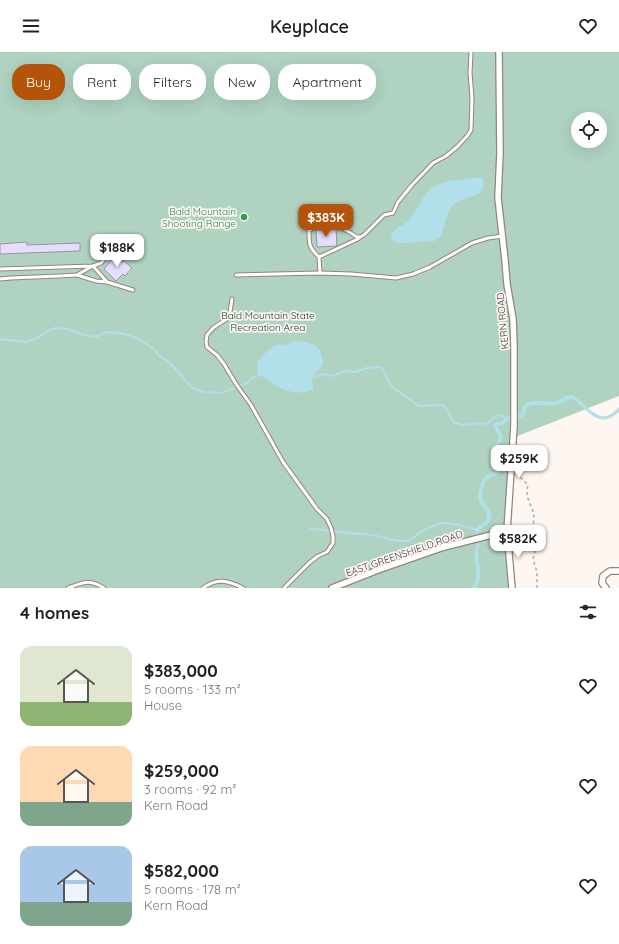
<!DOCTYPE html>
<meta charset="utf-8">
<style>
:root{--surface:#fff;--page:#f2f2f2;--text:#222;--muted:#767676;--accent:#b45309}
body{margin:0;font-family:Quicksand,sans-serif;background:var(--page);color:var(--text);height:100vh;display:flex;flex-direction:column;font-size:15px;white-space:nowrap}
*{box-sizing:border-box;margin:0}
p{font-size:13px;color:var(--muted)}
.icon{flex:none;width:22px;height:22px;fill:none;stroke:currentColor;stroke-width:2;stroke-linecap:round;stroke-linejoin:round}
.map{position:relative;height:536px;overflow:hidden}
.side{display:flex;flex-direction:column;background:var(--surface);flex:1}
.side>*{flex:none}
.guide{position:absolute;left:12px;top:12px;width:400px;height:36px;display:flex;gap:8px}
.tools{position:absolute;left:571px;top:60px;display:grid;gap:8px}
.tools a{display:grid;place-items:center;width:36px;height:36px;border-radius:50%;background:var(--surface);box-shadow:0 4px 16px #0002;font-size:20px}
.price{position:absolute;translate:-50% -34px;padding:0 9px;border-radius:8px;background:#fff;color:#222;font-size:13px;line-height:26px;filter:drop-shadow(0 1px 2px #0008)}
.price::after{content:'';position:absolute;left:50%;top:24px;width:12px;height:9px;margin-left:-6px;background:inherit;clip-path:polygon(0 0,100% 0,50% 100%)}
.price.current{background:var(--accent);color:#fff}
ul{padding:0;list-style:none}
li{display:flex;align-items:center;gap:12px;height:100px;padding:0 20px}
li span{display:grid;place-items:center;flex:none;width:112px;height:80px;border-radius:12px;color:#555}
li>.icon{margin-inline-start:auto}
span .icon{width:48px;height:48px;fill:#fffc;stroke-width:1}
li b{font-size:17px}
h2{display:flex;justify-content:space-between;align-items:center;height:48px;padding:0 20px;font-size:17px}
.tag{padding:0 14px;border-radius:16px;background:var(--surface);box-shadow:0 4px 16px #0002;font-size:14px;line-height:36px}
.tag.current{background:var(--accent);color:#fff}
header{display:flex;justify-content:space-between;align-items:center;height:52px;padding:0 20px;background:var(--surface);font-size:18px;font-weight:600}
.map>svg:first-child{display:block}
</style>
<header><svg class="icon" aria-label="menu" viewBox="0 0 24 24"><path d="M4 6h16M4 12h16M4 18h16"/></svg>Keyplace<svg class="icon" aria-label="heart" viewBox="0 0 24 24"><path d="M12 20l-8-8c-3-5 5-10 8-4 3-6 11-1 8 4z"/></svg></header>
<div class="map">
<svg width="619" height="536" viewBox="0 0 619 536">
<rect width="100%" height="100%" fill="#fef6f0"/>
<!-- green -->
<path fill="#afd3c0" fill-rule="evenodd" d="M0,0H619V344L510,387L511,536H0ZM578,67H600V89H578Z"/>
<!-- water -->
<g fill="#b1e0ea">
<path d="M472,126H482C489,145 471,143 459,149C455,151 452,154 450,157C446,163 443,178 441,185L434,189L404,191H397L392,188L391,182L396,177L409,169L425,143L429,138L434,134L439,132L450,129Z"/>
<path d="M293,289C305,289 319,291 322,304C322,306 323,309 323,311C321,317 314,321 311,326L313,334V338C300,343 284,340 272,331C271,330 269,328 268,327C265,325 261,324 258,323C257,319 257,314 258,310C261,305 269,296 275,294C281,292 288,294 293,289Z"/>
<path d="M572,343C582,348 595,367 606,364C611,363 615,359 619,355V360C601,375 594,365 579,352C577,350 574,347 571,347C567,347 564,351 560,352C558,353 556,353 554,353C545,355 533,351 526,356V362L523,365L510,367L504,372L497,374C498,376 500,378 501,380C505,387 500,392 496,396C497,402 502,405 502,411C502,429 494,420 487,428C483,432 482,441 482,446C488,457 498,465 485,474C481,477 480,477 478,481L476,482L475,478C478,473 487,471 487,465C488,458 477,452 478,443C479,438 480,430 484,426C489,418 501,424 498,409C497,404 493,402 492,395C493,393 496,392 497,390C502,384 494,379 493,373L495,371L502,369L506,365L521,362C522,359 522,355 524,353C529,346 546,351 554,349C559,349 561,346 565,344C567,343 570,343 572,343Z"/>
<path d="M479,491C480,495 478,497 478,501C478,513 484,525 476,536H472C483,520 469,507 477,492Z"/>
</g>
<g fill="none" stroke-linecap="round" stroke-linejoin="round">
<!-- stream -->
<g stroke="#b1e0ea" stroke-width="2">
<path d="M0,287L26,290L35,287L50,278L55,276L68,277L83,283L95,285L105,281L112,280L124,282L136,286L142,289L155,298L159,304L166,308L171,312L191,335L203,340L222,341L247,331L255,324L260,323"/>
<path d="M309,325L311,326L325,322L332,324L345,319L355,320L367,316L379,315L382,316L391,334L419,354L436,353L444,354L446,356L452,368L455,371L462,373L482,371L487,372C493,367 498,359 505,366"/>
<path d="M310,476C332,480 354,481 377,484C386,486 397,490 407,489C413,487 417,482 422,479C429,476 435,472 442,471C453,470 465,475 475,477"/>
</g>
</g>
<!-- building -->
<g fill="#e5ddfa" stroke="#9893a5">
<path d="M336,177L337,194L317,195L316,178Z"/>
<path d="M27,190V193L80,191V199L0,202V192Z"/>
<path d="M115,204L122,210L124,209L132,216L125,224L123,222L116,229L104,217Z"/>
</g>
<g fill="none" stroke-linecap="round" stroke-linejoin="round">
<!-- service casing -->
<g stroke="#958477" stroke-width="5">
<g id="service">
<path d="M360,185L364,183L384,163L393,161L398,150L412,133L433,111L446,104L458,94L468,83L471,78L472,45L470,21L471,0"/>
<path d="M319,205C309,196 309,192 309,179C324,164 342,175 357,185H360L358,187L319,205L320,221"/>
<path d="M93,214L107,230L133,238"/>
<path d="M0,217L93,214L101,211L115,195"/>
<path d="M77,223L96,229L107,230"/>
<path d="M236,223L320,221L351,222L396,226L413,222L430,215L472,191L488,186L503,184"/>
<path d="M0,227L11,226L59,224L77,223L91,215"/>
<path d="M232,247L230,260L228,266L213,276L207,283L206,290L207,295L217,303L224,312L236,332L251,353L283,410L317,457L327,467L331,476L333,484V491L327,500L318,504L309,511L284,536"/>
<path d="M68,536C85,530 88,527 104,536"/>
<path d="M203,536C217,526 227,528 243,536"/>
</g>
</g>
<!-- minor casing -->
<g stroke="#958477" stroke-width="8">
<g id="minor">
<path d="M499,0L500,101L498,146L505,208L507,232L513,267L514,295V374L507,479L512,536"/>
<path d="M332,536L378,518L444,495L507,479"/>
<path d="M606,536L602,531L603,524L610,519H619"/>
</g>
</g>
<!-- path -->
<path stroke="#b1a9a4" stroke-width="1.5" stroke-dasharray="3 3" stroke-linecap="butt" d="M516,421L528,433L527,438V444L534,462L533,479L536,496L533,507L537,520V536"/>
<!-- service -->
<use href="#service" stroke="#fff" stroke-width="3"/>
<!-- minor -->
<use href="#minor" stroke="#fff" stroke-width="5.5"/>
</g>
<!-- markers -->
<circle fill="#2e9e5b" stroke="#fef6f0" stroke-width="1.5" cx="244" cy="165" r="4"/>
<g text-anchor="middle" stroke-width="3.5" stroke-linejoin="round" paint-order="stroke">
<!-- leisure labels -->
<g font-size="10" fill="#27864d" stroke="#fef6f0" text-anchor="end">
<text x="236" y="163">Bald Mountain<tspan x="236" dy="12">Shooting Range</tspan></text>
</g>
<!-- park labels -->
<g font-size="10" fill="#10422d" stroke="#fef6f0">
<text x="268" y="267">Bald Mountain State<tspan x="268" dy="12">Recreation Area</tspan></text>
</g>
<!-- street labels -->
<g font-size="10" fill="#3e3631" stroke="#fef6f0">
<text transform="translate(502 269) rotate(-95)" y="4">KERN ROAD</text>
<text transform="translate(404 501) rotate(-19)" y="4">EAST GREENSHIELD ROAD</text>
</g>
</g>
</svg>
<div class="tools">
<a><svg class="icon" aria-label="locate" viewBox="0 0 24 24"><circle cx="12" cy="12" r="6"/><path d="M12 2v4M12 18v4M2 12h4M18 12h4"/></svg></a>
</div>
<b class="price current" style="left:326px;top:186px">$383K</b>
<b class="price" style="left:117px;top:216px">$188K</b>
<b class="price" style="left:519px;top:427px">$259K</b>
<b class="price" style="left:518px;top:507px">$582K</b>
<div class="guide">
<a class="tag current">Buy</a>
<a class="tag">Rent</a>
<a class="tag">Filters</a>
<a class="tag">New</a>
<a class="tag">Apartment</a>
</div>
</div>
<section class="side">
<h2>4 homes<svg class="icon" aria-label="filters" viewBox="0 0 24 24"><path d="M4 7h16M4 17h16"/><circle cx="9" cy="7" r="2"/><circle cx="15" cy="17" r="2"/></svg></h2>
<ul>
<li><span style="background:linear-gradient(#dfe7d0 70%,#8fb573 0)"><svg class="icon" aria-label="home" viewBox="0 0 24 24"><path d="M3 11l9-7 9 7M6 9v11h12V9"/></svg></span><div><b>$383,000</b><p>5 rooms · 133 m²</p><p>House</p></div><svg class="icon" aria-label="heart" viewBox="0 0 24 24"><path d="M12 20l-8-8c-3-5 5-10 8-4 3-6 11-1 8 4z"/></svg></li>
<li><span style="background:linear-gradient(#ffd9b3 70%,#7fa58c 0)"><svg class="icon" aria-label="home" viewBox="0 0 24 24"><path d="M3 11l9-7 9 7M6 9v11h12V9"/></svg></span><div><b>$259,000</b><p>3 rooms · 92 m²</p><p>Kern Road</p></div><svg class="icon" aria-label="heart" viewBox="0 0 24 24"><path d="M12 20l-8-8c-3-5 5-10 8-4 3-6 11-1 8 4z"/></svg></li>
<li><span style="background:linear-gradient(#a9c7e8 70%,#7fa58c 0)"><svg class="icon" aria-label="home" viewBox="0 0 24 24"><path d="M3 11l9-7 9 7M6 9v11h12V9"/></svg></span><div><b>$582,000</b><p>5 rooms · 178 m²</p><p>Kern Road</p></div><svg class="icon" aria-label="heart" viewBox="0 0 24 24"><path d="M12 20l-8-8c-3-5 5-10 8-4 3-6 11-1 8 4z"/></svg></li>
</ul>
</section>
